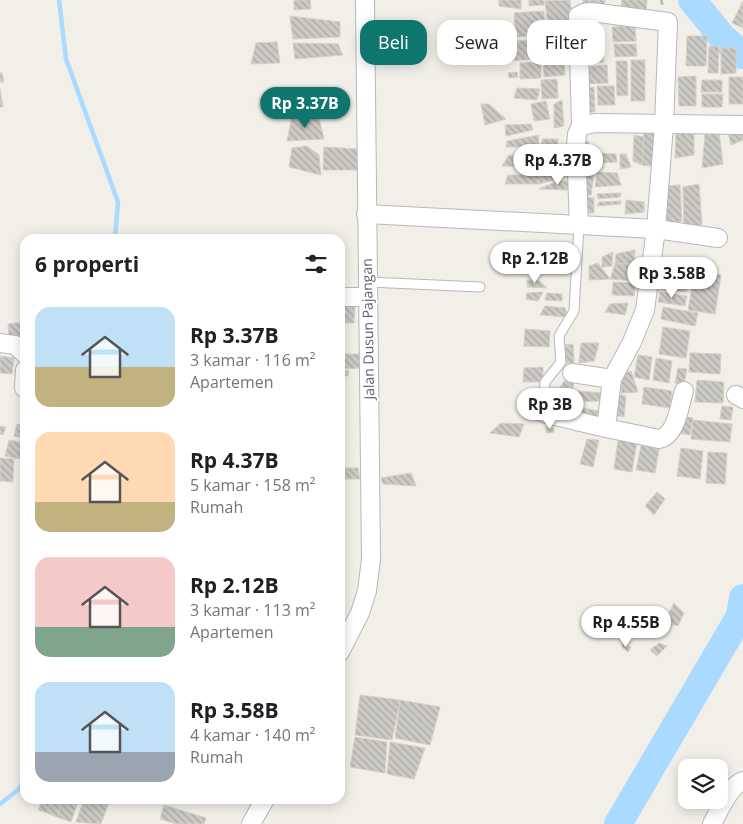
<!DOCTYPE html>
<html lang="id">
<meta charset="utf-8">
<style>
:root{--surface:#fff;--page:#f6f6f6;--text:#202124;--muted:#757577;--accent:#0f766e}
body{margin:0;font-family:"Open Sans",sans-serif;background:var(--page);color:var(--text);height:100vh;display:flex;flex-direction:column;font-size:19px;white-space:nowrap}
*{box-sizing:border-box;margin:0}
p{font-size:16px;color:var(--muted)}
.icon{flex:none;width:28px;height:28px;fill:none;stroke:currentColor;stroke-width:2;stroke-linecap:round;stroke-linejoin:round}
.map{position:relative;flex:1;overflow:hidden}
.drawer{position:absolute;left:20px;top:234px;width:325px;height:570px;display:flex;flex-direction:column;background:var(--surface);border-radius:15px;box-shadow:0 2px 12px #0003}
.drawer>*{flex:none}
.hud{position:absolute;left:360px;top:20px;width:308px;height:45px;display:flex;gap:10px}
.buttons{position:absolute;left:678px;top:759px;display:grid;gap:10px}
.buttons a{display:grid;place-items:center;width:50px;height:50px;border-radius:10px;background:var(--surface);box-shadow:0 2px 12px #0003;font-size:25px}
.price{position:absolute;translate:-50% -42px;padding:0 11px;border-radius:18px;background:#fff;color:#222;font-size:16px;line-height:32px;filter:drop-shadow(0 1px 2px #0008)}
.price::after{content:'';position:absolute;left:50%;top:30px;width:15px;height:11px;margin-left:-8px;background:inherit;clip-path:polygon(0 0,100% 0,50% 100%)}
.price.current{background:var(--accent);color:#fff}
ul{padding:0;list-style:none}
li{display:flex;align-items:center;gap:15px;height:125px;padding:0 15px}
li span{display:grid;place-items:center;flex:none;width:140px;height:100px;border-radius:15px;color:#555}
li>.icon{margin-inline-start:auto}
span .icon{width:60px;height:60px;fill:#fffc;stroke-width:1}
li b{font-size:21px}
h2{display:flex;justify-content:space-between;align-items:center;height:60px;padding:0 15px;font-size:21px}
.tag{padding:0 18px;border-radius:15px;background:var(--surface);box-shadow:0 2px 12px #0003;font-size:18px;line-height:45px}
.tag.current{background:var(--accent);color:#fff}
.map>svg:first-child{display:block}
</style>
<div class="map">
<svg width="743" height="824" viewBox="0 0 743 824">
<defs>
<pattern id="building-back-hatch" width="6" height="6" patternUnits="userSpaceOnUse" patternTransform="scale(1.25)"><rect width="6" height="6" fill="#cccac5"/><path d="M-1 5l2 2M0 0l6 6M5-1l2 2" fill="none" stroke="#a9a8a4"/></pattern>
</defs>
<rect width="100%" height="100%" fill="#f1efe8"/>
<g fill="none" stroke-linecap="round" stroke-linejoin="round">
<!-- stream -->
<g stroke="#aadaff" stroke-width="4.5">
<path d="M59,0L66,59L118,202L115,239"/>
<path d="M0,804L19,789L25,778"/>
</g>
<!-- river -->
<g stroke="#aadaff" stroke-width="28">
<path d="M692,0L723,38L743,55"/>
<path d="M618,824L740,616L743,598"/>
</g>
</g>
<!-- building -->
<g fill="url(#building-back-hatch)" stroke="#d6d1c6">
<path d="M294,0H310L311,9L294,10Z"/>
<path d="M499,0H521V9L499,6Z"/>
<path d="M529,0H544V5L529,6Z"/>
<path d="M570,0L573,27L548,29L545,1Z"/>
<path d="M583,0H605L604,5L583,3Z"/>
<path d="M622,0H647L646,13L621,11Z"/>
<path d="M743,1V28L732,23Z"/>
<path d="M544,11L545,35L515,37L514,13Z"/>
<path d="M290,16L340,22V37L293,39Z"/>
<path d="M635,26L636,41L613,42L612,27Z"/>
<path d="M571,36L572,56L550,57L549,37Z"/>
<path d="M687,36H707L706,66H686Z"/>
<path d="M547,38L549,58L509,61L507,42Z"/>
<path d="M601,41L602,49L585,51L583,43Z"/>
<path d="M277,42L280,63L251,64L256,43Z"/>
<path d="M293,43L338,44L343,55L295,59Z"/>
<path d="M614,44H636L637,56L615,57Z"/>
<path d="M709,46L719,47L718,73H708Z"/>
<path d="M721,48H736V73L721,74Z"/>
<path d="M602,51L604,62L585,63L584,53Z"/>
<path d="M564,60L565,75L544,77L543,61Z"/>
<rect x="631" y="60" width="14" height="41"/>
<path d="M616,61H627L628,95L617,96Z"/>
<path d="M541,62V78L520,79V63Z"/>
<path d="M607,65L608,83L587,84L586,67Z"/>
<path d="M517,72L518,77L509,78L508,73Z"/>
<path d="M0,73H2L4,82H0Z"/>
<path d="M696,76V106H679L678,77Z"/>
<rect x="729" y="77" width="14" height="27"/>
<path d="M557,79L558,98L542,99L541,80Z"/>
<path d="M702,80H722V92H701Z"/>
<path d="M597,86H614L615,105H598Z"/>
<path d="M594,87L595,112H585V88Z"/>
<path d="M0,88L3,107H0Z"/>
<path d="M517,88L540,89L537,100L514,98Z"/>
<path d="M702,94H723L722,107H702Z"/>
<path d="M562,100L564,126L554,128V104Z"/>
<path d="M546,101L550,119L534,121L531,104Z"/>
<path d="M481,104H489L506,119L485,125Z"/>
<path d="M292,117L319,118L324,139L287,141Z"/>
<path d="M531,124L533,130L506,136L505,125Z"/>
<path d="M694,130V155L675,158L676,134Z"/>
<path d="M644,131L660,132L657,167L642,165Z"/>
<path d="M719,132L723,164L702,168L705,134Z"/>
<path d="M728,132L743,133V140L731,145Z"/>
<path d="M539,135L538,147H506L507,141Z"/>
<path d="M634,135L644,137L642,165L633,161Z"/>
<path d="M542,139H558L554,180L539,184Z"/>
<path d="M588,141L594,168L583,171L581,142Z"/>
<path d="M307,146L319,155L321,175L289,167L292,148Z"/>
<path d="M324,147L358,149L359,170H323Z"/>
<path d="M596,153L616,154L617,162L596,163Z"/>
<path d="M620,154H626L631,167L620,169Z"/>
<path d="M509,155L537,157V167L502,166Z"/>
<path d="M583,171L594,175L591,195L583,197Z"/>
<path d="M597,172L617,173L621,185L595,187Z"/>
<path d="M508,175H539V184H505Z"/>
<path d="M558,181H569L568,190L539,189Z"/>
<path d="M699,184L702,225L684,228L683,187Z"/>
<path d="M680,185L682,221L662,226L663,186Z"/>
<path d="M621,193L620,197L598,199L597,194Z"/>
<path d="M583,197L594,198V213H584Z"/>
<path d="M626,200L644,202V212L625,214Z"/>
<path d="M621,201V204L597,206L599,202Z"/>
<path d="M340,249H344L342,278H340Z"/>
<path d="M635,250L634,264H615L616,254Z"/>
<path d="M613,252L612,266L602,267V257Z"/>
<path d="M598,263L610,279L589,280V266Z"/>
<path d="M615,264H642L644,282L610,279Z"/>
<path d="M695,271L721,275L715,314L688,310Z"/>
<path d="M661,272L688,274L686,292L660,289Z"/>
<path d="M527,280L540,281L547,288L527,287Z"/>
<path d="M613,282L636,283L634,296L612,295Z"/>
<path d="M543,292L538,301L526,299L527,293Z"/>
<path d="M660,292L687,296L685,306L658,302Z"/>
<path d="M547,293L562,294V301L545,300Z"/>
<path d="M628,303L625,315L605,312L610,304Z"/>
<path d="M340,305L355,306L354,323H340Z"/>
<path d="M545,306L565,308L568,317L540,315Z"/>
<path d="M663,307L698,313L695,326L661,319Z"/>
<path d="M25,322V340L9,341L8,324Z"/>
<path d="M663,327L690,331L686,358L659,354Z"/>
<path d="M525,329L550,331L549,347L524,346Z"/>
<path d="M581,343H599L594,361L579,363Z"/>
<path d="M573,344L574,363H564V345Z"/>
<path d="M690,353L721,354L720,374L689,372Z"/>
<path d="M340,354H360V368L340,369Z"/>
<path d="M638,355L652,357L649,380L634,377Z"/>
<path d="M0,356L14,358L12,374L0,373Z"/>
<path d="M656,358L672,361L669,383L653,380Z"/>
<path d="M543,367V382H523L524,368Z"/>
<path d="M678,368L687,369L684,385L675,383Z"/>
<path d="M340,370L349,371L348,376H340Z"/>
<path d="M631,371L638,392L621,393L622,374Z"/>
<path d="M574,379L573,388H560L564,381Z"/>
<path d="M697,380L724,382L723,403L695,402Z"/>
<path d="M644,387L672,391L670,408L642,404Z"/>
<path d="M551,388H573L570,401L549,399Z"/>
<path d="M578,391L604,393L601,401L575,402Z"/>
<path d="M614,394L626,396L624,417L612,415Z"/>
<path d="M722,406L733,407L731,420L720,419Z"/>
<path d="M578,407L603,412L600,424L576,417Z"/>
<path d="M680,416L693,418L690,435L677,433Z"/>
<path d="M693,420L732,424L730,442L691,439Z"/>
<path d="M501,423L524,424L519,437L490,433Z"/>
<path d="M17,424L25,425V439L14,436Z"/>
<path d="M0,426L6,427L3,435L0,434Z"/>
<path d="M546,427L554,428V432L546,433Z"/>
<path d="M587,439L599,440L593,467L580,464Z"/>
<path d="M9,440L25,443V460L5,456Z"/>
<path d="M618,440L637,442L632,472L614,469Z"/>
<path d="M642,441L660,444L655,473L636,470Z"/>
<path d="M681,448L703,451L700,479L677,476Z"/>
<path d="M708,452L727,453L725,484L706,483Z"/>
<path d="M0,458L14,459L13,482L0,481Z"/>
<path d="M340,468H358L360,479H340Z"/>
<path d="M411,473L416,486L383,484L381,478Z"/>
<path d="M657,492L665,499L654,515L645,506Z"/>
<path d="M674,603L684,613L678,626L672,624L667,633L661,629Z"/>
<path d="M659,643L667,646L657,656L650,650Z"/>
<path d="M623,644L631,647L628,652L622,647Z"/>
<path d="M360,695L400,700L392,740L355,735Z"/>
<path d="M400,700L440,707L430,745L395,738Z"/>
<path d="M355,737L387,742L385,773L350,767Z"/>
<path d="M390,742L425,748L414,779L387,774Z"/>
<path d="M43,799H52L47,813L38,810Z"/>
<path d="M52,799H64L57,817L47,813Z"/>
<path d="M64,799H79L71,822L57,817Z"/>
<path d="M84,799H110L101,824L76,822Z"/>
<path d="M164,805L206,818L204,824H176L160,819Z"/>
</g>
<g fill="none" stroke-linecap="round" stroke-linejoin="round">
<!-- lane casing -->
<g stroke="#b5b8bc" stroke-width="11">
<g id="lane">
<path d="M368,282L480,287"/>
<path d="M543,413L545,382L561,362L559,336L574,311L579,226"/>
</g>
</g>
<!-- street casing -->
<g stroke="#b5b8bc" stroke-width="20">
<g id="street">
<path d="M581,126L578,16L584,13L591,12L668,22L664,125L656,229L718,238"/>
<path d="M366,214L656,229L645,310L632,342L612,379L606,428L543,413"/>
<path d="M579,226L576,145L577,134L581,126L595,123L743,125"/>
<path d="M340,297H368"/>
<path d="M0,343L15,345L25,354"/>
<path d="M572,373L612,379"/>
<path d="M24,388L25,370"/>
<path d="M736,395L743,399"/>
<path d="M606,428L659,439C677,435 679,406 684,391"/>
<path d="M340,652L360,613L367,591L371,559L365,0"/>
<path d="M251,824L265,799"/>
<path d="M712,824C719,811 729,786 743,781"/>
</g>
</g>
<!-- path -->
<path stroke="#9cc7a9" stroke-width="2.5" stroke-dasharray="5 2.5" stroke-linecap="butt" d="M661,0L663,6"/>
<!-- lane -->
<use href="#lane" stroke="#fff" stroke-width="9"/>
<!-- street -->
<use href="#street" stroke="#fff" stroke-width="18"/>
</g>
<g text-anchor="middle" stroke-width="4" stroke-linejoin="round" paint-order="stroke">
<!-- street labels -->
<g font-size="14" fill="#5f6368" stroke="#fff">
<text transform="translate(368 329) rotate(-91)" y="5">Jalan Dusun Pajangan</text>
</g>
</g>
</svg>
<div class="buttons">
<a><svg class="icon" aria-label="layers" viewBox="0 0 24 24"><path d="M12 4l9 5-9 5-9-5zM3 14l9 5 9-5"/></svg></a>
</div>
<b class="price current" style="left:305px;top:129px">Rp 3.37B</b>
<b class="price" style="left:558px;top:186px">Rp 4.37B</b>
<b class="price" style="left:535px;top:284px">Rp 2.12B</b>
<b class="price" style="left:672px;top:299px">Rp 3.58B</b>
<b class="price" style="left:550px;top:430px">Rp 3B</b>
<b class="price" style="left:626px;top:648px">Rp 4.55B</b>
<div class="hud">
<a class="tag current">Beli</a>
<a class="tag">Sewa</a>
<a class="tag">Filter</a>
</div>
<section class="drawer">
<h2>6 properti<svg class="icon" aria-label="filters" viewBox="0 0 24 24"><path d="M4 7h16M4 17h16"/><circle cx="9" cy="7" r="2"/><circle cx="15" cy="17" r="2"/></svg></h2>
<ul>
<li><span style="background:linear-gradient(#bfe0f5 60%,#c2b280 0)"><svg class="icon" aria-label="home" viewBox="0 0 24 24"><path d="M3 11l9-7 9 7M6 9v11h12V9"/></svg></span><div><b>Rp 3.37B</b><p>3 kamar · 116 m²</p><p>Apartemen</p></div></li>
<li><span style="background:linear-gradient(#ffd9b3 70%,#c2b280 0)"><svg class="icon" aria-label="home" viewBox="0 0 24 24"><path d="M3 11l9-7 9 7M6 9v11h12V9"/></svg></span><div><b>Rp 4.37B</b><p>5 kamar · 158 m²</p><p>Rumah</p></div></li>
<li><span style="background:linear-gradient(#f6c9c9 70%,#7fa58c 0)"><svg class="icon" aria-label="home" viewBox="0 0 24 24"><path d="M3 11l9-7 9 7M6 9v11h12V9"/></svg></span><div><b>Rp 2.12B</b><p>3 kamar · 113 m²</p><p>Apartemen</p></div></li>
<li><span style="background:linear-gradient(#bfe0f5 70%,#9aa5b1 0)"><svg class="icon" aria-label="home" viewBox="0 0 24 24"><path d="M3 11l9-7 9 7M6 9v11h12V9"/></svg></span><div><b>Rp 3.58B</b><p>4 kamar · 140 m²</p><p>Rumah</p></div></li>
</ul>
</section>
</div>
